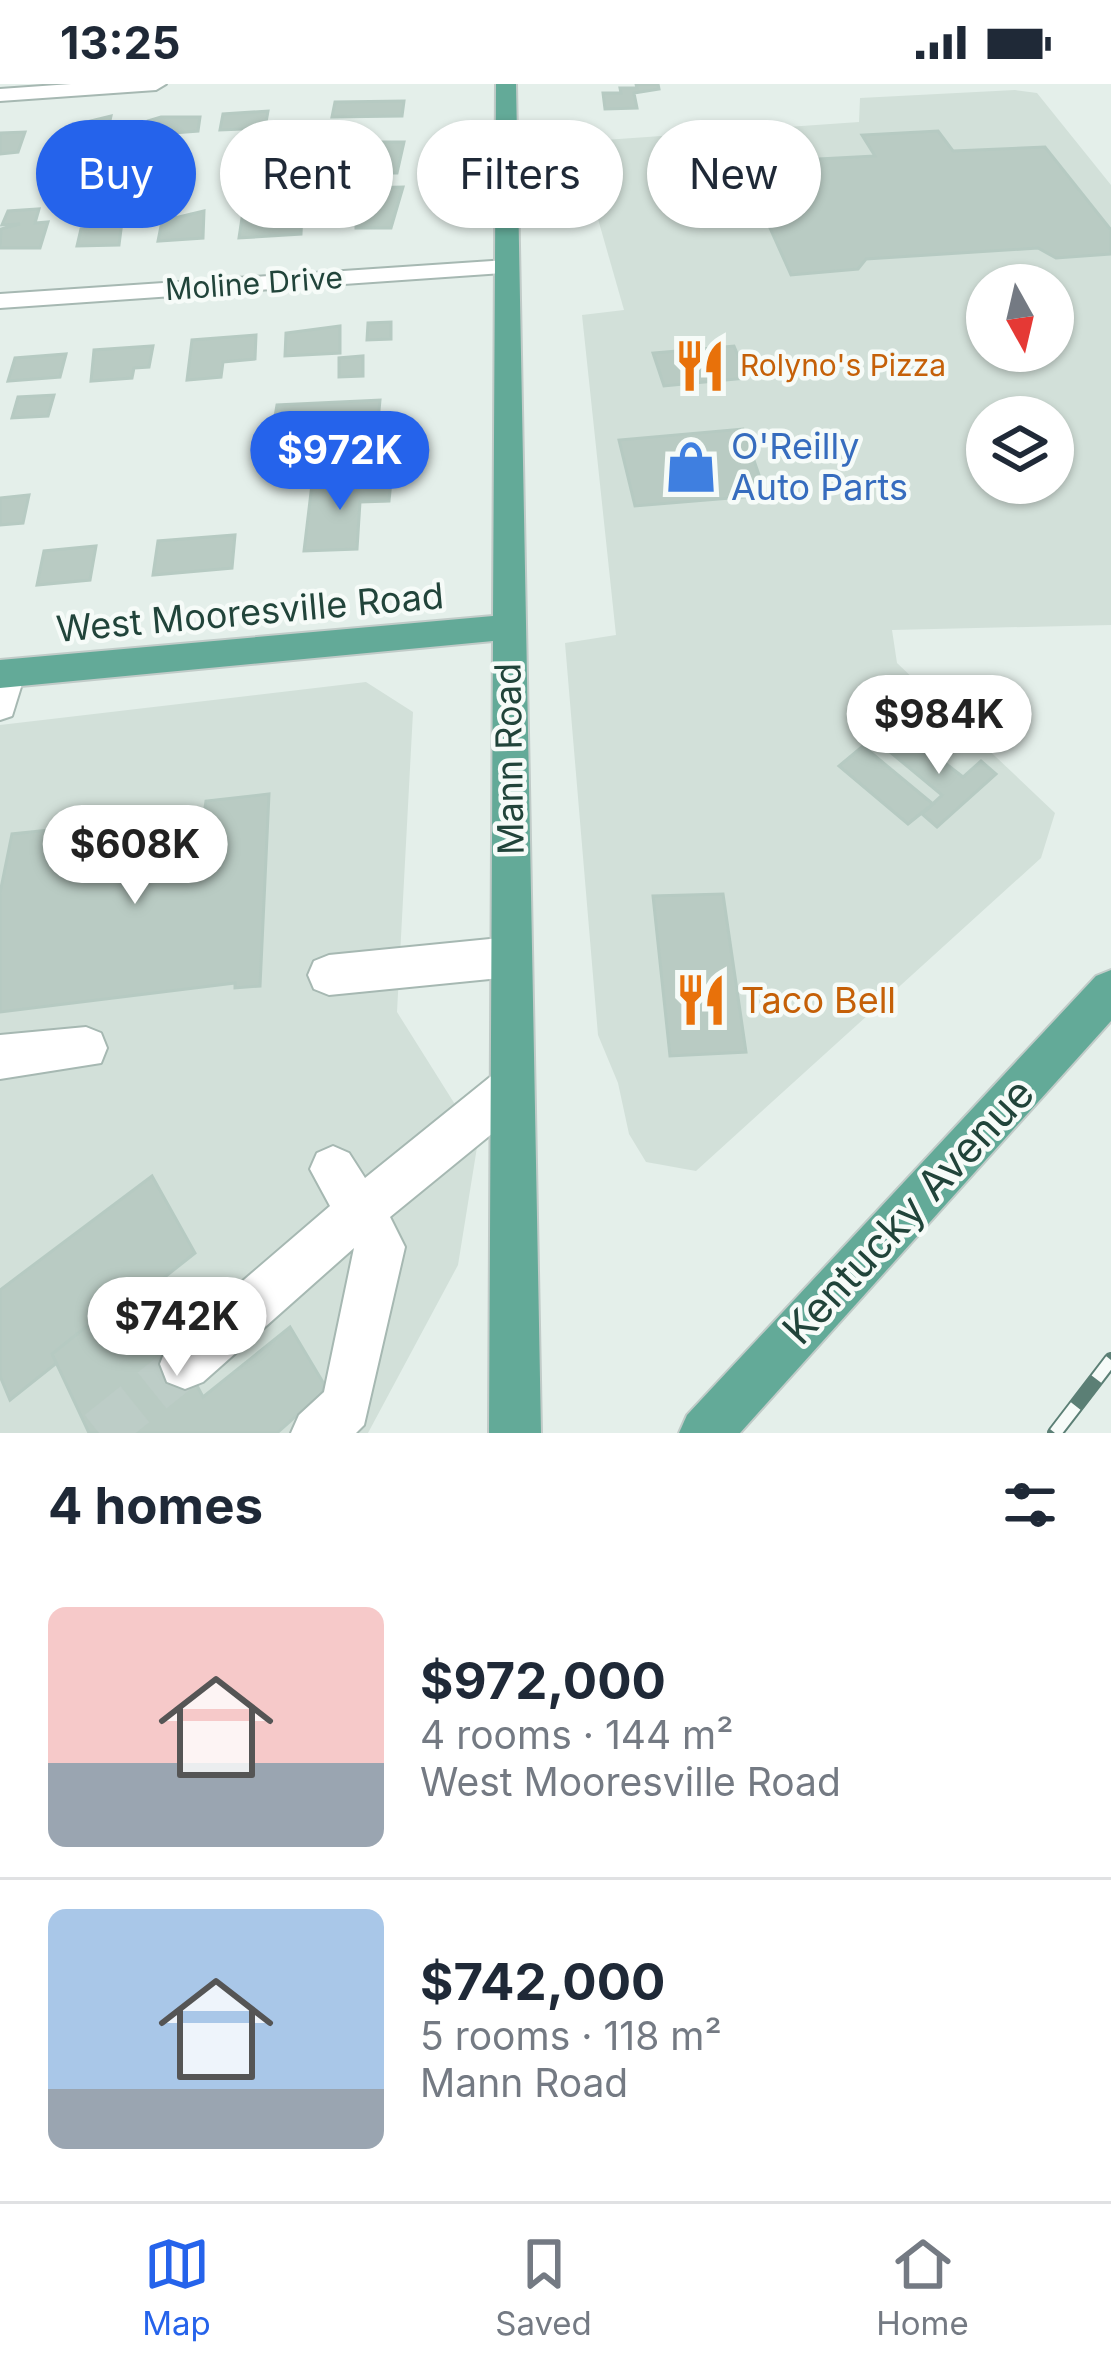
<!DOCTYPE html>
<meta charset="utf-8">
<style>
:root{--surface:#fff;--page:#f6f6f7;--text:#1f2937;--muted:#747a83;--line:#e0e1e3;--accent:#2563eb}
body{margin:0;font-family:Inter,sans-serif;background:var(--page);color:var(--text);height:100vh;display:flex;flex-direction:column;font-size:45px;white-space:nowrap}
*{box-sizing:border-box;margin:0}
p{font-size:39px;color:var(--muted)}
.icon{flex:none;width:66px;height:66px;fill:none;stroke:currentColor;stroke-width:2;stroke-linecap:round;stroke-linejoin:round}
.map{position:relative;height:1349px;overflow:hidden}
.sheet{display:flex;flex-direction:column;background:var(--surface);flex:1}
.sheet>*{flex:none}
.top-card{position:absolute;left:36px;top:36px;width:1041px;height:108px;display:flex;gap:24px}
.needle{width:78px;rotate:172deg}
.controls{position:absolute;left:966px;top:180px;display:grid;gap:24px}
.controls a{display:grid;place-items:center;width:108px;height:108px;border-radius:50%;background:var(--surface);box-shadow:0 3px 9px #0004;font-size:60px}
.price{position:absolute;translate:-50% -102px;padding:0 27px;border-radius:42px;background:#fff;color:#222;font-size:39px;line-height:78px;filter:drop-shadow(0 3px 6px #0008)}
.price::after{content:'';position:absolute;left:50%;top:72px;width:36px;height:27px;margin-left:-18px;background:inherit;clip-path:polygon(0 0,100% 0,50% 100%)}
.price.active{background:var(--accent);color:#fff}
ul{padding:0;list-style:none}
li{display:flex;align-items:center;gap:36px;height:300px;padding:0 48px}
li+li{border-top:3px solid var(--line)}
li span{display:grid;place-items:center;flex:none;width:336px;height:240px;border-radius:18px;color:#555}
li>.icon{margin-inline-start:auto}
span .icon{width:144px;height:144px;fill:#fffc;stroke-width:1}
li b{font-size:51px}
h2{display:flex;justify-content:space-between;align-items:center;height:144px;padding:0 48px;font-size:51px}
.pill{padding:0 42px;border-radius:54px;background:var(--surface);box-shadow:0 3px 9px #0004;font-size:42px;line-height:108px}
.pill.active{background:var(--accent);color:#fff}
.status{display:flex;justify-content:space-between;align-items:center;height:84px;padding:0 60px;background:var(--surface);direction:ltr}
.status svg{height:33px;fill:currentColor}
.menu{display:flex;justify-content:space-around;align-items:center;height:168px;border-top:3px solid var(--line);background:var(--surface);font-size:33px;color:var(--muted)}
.menu a{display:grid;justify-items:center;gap:6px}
.menu .active{color:var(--accent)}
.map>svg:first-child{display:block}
</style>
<div class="status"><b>13:25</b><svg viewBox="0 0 49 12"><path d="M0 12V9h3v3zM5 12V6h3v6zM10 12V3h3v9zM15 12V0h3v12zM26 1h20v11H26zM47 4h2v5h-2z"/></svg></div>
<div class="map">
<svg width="1111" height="1349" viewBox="0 0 1111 1349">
<rect width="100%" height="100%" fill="#e4efea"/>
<!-- built -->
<g fill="#d2e0d9" fill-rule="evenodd">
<path d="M1015,6L1037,9L1111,101V541L892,546L897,579L1055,729L1041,774L696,1087L646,1078L629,1050L618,999L598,951L565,559L616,551L582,231L624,226L576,58L859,38L860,14ZM987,201H1053V267H987ZM987,333H1053V399H987Z"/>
<path d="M366,598L413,628L397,928L478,1057L458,1181L368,1349H0V641Z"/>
</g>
<!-- building -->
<g fill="#b9cbc3" stroke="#b6cac2" stroke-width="3">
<path d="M636,0H658L659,5L634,9L637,24L605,25L603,9H621L620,4H637Z"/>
<path d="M404,17L402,32L332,33L335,18Z"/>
<path d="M268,27L265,44L220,46L223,30Z"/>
<path d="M111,32L106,55L61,58L66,43Z"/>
<path d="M161,33H200L198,47L146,51L148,37Z"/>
<path d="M938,47L953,67L1045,63L1111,146V170L1056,174L1038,164L866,175L858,185L791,191L741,79L875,72L862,51Z"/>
<path d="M25,48L18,68L0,70V49Z"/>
<path d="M369,58H404L397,89H364Z"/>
<path d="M301,96L315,111L290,118L277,104Z"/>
<path d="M403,103L391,144H356V104Z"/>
<path d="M39,125L35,139L48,138L40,164H0L1,145L20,140L2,141L8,127Z"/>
<path d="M204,127L203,154L158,157L162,137Z"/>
<path d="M123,130L119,161L77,162L81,145L98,144L101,131Z"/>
<path d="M302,130L301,150L239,154L242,134Z"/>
<path d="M391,238V255L367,256L368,239Z"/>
<path d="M340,242V269L285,272L286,249Z"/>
<path d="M256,251L255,275L223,278L221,293L187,296L192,256Z"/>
<path d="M153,262L149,283L134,284L132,294L91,297L94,266Z"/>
<path d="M734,262L747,294L664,302L653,269Z"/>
<path d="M66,270L60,293L8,297L15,274Z"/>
<path d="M363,272V292L339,293V274Z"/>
<path d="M54,311L48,332L12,334L18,313Z"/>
<path d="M380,316L376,357L326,359L328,339L273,344L277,321Z"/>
<path d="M743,345L766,411L635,422L619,356Z"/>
<path d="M391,397L389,417L360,418L357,465L304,467L312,400Z"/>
<path d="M29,411L23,439L0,441V414Z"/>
<path d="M235,451L232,484L153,491L158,457Z"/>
<path d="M96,462L90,496L37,501L44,467Z"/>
<path d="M904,647L963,693L981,677L996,690L937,743L922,730L942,711L884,663Z"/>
<path d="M863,662L933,720L908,740L839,682Z"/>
<path d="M269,710L260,902L235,904V899L0,928V809L12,750L204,730L206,717Z"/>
<path d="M723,810L746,968L670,972L653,812Z"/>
<path d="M152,1092L195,1169L10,1316L0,1292V1206Z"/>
<path d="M142,1198L203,1313L290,1243L324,1300L322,1309L277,1349H89L52,1270Z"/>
</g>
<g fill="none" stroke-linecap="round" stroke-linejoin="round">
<!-- minor-tunnel -->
<path stroke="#bdcdc7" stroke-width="46" stroke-dasharray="46 22" stroke-linecap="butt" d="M99,1349L185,1280"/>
<!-- minor casing -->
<g stroke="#a6b8b2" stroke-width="4">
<g id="minor">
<path d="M71,0H166L156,6L0,17V5Z"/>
<path d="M507,176L519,183L516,188L0,224V210Z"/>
<path d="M8,576L20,580L25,590L12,632L0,636V579Z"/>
<path d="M511,853L525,859L531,873L525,887L511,893L329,911L314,905L308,891L314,877L329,871Z"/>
<path d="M86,943L101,949L107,964L101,979L0,995V951Z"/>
<path d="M511,983L527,989L533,1005L527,1021L390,1133L405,1163L364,1341L356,1349H291L299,1331L324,1308L354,1164L203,1298L185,1305L167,1298L160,1280L167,1262L330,1122L310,1085L317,1069L333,1062L349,1069L365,1094L495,989Z"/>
</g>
</g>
<!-- major casing -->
<g stroke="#c1cbc8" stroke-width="4">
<g id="major">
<path d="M496,0H516L541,1349H489L493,557L0,604V576L493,532Z"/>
<path d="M1111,886V937L740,1349H679L687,1331L1096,892Z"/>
</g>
</g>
<!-- minor -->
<use href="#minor" fill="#fff" fill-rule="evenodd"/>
<!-- major -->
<use href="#major" fill="#63aa98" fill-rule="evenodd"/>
<!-- rail casing -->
<g stroke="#5b7f75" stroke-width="16">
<path id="rail" d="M1055,1349L1111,1276"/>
</g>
<!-- rail -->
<use href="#rail" stroke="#f6fbf8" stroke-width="12" stroke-dasharray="34" stroke-linecap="butt"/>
</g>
<!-- icons -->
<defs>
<g id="restaurant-bare" transform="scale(4.14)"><path d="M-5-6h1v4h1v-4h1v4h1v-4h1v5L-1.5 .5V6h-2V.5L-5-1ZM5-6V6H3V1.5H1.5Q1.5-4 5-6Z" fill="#e8710a" stroke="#f6fbf8" stroke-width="2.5" paint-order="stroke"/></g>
<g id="shop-bare" transform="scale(4.14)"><path d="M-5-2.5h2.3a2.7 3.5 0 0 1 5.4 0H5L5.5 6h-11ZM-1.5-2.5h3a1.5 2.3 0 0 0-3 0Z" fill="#3f7fe0" stroke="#f6fbf8" stroke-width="2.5" paint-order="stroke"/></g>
</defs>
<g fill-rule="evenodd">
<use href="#restaurant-bare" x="700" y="282"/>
<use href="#shop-bare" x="691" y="383"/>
<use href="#restaurant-bare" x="701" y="916"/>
</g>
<g text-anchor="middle" stroke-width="9" stroke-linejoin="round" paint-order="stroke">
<!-- far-street labels -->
<g font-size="30" fill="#21443a" stroke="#f6fbf8">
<text transform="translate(254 200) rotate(-4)" y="10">Moline Drive</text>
</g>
<!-- far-food labels -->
<g font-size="30" fill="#c56008" stroke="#f6fbf8" text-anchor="start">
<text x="740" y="292">Rolyno's Pizza</text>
</g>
<!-- shop labels -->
<g font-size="36" fill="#366cbe" stroke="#f6fbf8" text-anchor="start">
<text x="731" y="375">O'Reilly<tspan x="731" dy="41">Auto Parts</tspan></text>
</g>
<!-- street labels -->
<g font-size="36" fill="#21443a" stroke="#f6fbf8">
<text transform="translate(250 528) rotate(-5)" y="13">West Mooresville Road</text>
<text transform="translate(509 675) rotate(-91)" y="13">Mann Road</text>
</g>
<!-- food labels -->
<g font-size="36" fill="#c56008" stroke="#f6fbf8" text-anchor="start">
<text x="741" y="929">Taco Bell</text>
</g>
<!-- near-street labels -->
<g font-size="42" fill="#21443a" stroke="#f6fbf8">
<text transform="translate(908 1127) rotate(-47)" y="15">Kentucky Avenue</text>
</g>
</g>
</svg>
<div class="controls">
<a><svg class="needle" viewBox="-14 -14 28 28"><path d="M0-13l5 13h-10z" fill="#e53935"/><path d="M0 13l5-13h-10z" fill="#747a83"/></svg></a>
<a><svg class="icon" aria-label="layers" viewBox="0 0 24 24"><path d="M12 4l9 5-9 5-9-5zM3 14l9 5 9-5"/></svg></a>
</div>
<b class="price active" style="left:340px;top:429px">$972K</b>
<b class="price" style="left:939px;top:693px">$984K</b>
<b class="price" style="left:135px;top:823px">$608K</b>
<b class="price" style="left:177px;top:1295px">$742K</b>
<div class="top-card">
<a class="pill active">Buy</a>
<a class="pill">Rent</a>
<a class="pill">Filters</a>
<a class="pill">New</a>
</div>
</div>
<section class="sheet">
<h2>4 homes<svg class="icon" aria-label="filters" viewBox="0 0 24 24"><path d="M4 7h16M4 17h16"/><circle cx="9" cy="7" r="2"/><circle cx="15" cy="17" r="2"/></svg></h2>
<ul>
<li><span style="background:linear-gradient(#f6c9c9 65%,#9aa5b1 0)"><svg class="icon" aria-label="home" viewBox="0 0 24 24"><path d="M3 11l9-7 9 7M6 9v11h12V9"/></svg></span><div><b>$972,000</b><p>4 rooms · 144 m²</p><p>West Mooresville Road</p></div></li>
<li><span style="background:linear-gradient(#a9c7e8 75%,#9aa5b1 0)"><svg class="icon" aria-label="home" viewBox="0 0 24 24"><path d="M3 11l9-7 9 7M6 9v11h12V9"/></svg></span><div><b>$742,000</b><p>5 rooms · 118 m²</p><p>Mann Road</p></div></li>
</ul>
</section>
<nav class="menu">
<a class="active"><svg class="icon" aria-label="map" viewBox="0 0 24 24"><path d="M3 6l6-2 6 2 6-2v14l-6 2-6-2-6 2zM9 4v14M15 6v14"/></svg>Map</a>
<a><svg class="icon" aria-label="saved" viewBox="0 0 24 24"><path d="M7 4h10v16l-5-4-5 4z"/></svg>Saved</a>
<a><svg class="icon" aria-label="home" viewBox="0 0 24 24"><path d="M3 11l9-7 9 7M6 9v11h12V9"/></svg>Home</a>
</nav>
